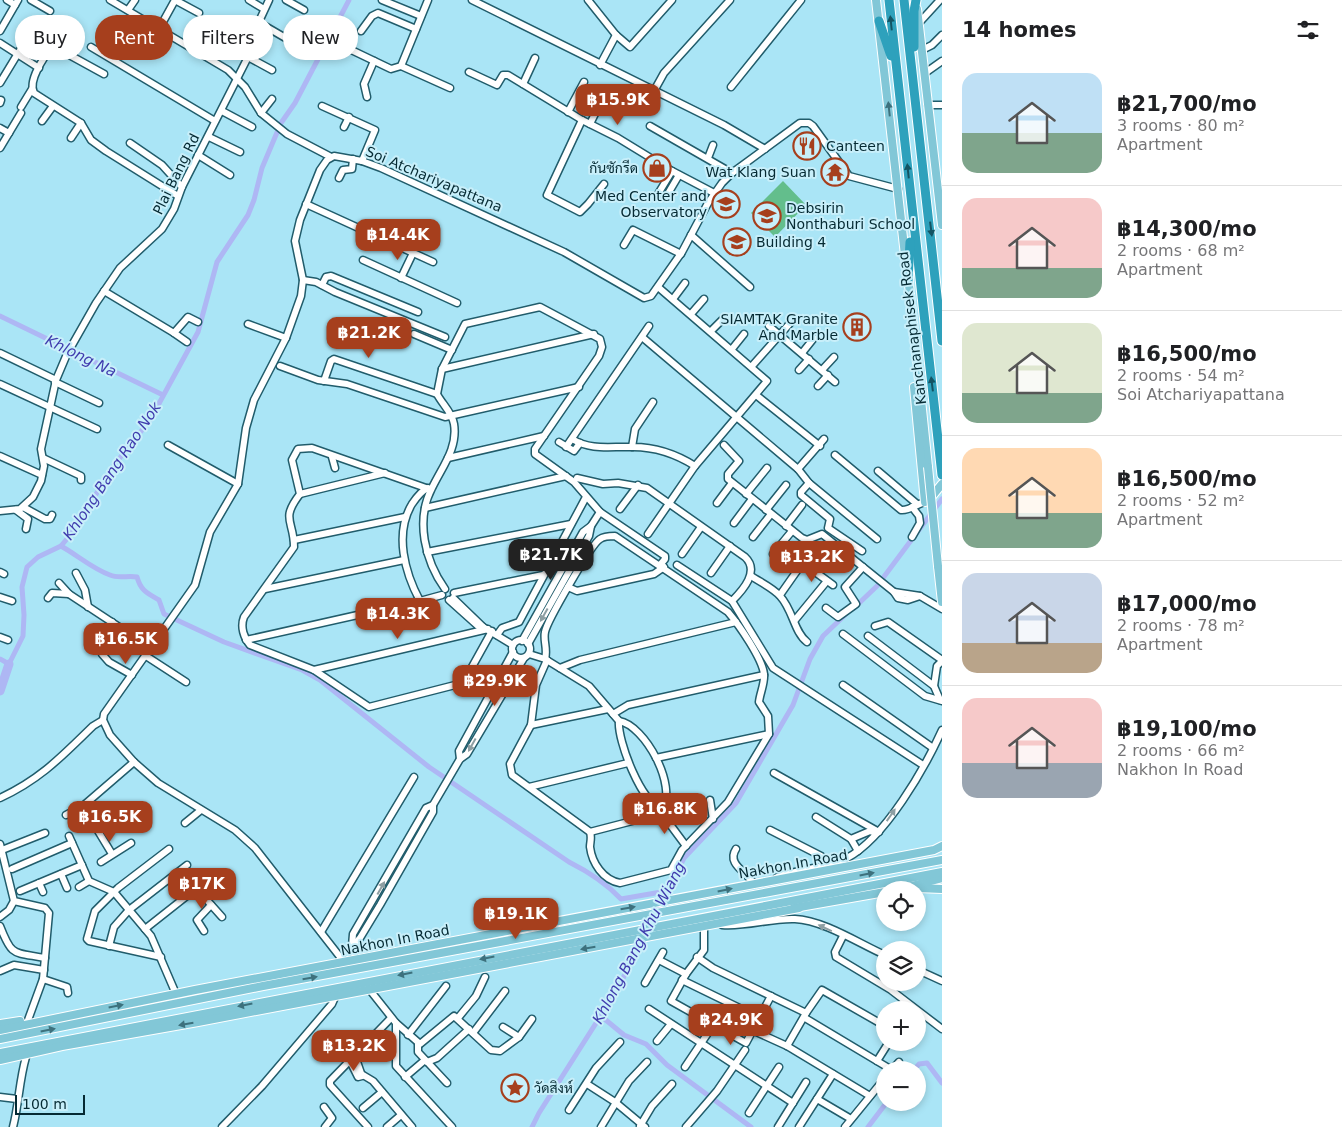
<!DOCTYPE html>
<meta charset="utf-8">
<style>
:root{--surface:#fff;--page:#f2f2f2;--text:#202124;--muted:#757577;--line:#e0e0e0;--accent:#a63f1d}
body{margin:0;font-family:"DejaVu Sans",Sarabun,sans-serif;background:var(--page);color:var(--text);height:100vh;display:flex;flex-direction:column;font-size:19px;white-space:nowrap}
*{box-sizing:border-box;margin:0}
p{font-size:16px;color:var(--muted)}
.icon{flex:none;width:28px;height:28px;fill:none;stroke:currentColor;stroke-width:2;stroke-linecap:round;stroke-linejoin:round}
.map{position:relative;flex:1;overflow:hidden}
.details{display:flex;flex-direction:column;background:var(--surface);width:400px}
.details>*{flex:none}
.hud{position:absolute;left:15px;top:15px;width:475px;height:45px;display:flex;gap:10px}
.tools{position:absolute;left:876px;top:881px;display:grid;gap:10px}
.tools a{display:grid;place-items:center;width:50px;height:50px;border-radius:50%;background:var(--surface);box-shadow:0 2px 8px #0003;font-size:25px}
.scale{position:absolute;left:15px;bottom:12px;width:70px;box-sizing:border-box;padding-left:5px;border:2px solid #052a33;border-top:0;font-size:14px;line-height:18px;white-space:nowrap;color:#052a33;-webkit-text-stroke:4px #c8effa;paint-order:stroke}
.price{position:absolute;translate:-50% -42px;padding:0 11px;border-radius:10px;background:var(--accent);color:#fff;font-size:16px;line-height:32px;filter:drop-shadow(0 1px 2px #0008)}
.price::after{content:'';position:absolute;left:50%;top:30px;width:15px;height:11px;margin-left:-8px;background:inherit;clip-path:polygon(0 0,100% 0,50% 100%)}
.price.current{background:#222;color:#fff}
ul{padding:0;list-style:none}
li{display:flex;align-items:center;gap:15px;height:125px;padding:0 20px}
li+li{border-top:1px solid var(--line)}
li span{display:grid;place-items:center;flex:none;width:140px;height:100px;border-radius:15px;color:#555}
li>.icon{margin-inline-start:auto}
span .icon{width:60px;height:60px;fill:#fffc;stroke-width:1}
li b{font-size:21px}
h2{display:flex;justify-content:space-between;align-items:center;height:60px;padding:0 20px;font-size:21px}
.pill{padding:0 18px;border-radius:22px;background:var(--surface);box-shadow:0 2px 8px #0003;font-size:18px;line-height:45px}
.pill.current{background:var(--accent);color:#fff}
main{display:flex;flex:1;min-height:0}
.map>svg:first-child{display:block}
</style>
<main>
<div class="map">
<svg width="942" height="1127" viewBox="0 0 942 1127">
<rect width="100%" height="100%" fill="#aae5f6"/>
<!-- green -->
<path fill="#63be8c" d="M783,181L806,205L775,237L751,213Z"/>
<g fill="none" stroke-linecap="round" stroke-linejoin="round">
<!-- canal -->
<g stroke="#aeb7f4" stroke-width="5">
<path d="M0,316L163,395"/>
<path d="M61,546C77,555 93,569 110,575C119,579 128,575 137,577C141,591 147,593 159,600L164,614L224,642L302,670L320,680L429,767L569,862C589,872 606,883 621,899L667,891"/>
<path d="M854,608L877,586L942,499"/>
<path d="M0,659L9,664L23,636L24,615L22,587L27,567L38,557L61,546L71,534L115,464L150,420L198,332L217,262L248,215L254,200L262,168L281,123L295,103L349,0"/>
<path d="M601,1016L624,1035L646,1044L667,1065L751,1127"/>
<path d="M914,1070L919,1064L927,1063L942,1083"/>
<path d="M532,1127L539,1113L617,990L684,858L736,803L793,705L810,659L823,636L845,615"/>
<path d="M868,1127L887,1102"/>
</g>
<!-- river -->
<path stroke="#aeb7f4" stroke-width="9" d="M0,691L9,664"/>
<!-- minor casing -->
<g stroke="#215c6b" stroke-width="9">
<g id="minor">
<path d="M7,0L15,5"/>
<path d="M31,0L50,11"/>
<path d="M110,0L228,70L245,87L261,113L287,134L331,157"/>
<path d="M175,0L199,13"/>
<path d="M249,0L264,9"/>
<path d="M286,0L304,10"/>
<path d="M382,0L421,16"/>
<path d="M472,0L724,125L765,149"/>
<path d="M588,0L616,35L630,47L672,0"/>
<path d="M128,10L135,0"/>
<path d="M258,22L301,47"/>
<path d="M919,23L940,0"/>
<path d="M159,29L175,0"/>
<path d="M0,31L18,0"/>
<path d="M361,31L372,16L378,13L416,29"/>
<path d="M60,34C52,47 26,78 34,93L81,123L91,140L106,151L178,196"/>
<path d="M230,39L239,28L253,36"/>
<path d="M0,43L39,68"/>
<path d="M53,46L104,74"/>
<path d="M343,46L391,69L401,66L428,0"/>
<path d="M91,47L215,121"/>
<path d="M922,50L932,45L942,35"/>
<path d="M248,57L272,70"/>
<path d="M600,65L616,35"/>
<path d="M401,66L450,88"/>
<path d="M469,72L497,85L503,75H508L582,120L618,138L672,171L714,193"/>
<path d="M925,73L942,61"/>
<path d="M0,83L37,22"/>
<path d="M523,84L535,58"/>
<path d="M731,87L801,0"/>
<path d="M654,91L664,73L730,0"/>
<path d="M367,97L364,84L374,61"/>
<path d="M0,103L1,100"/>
<path d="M928,105H942"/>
<path d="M322,106L375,130L362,161"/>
<path d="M21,107L32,89"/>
<path d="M222,111L252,127"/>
<path d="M568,112L584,82"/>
<path d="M261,113L272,99"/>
<path d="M582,120L547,195L580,212L588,204L604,184"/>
<path d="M42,121L53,106"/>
<path d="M590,124L606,91"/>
<path d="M650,126L732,173"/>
<path d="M344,127L349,117"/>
<path d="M0,128L9,133"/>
<path d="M209,137L240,152"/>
<path d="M71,138L81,123"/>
<path d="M130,143L162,165L182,187"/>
<path d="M0,148L21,113"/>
<path d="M198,155L230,175"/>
<path d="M708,158L713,145"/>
<path d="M339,178L343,170L352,169L353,159"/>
<path d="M658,194L672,171"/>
<path d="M666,197L679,175"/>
<path d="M306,204L433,262"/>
<path d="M691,235L750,287"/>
<path d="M624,245L633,230L681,254"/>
<path d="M363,260L457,303"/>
<path d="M401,278L413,253"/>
<path d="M303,280L316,282L335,292L445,337"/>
<path d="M322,285L326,277L331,276L418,312"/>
<path d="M104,291L174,333L188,317L198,322"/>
<path d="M673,299L685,283"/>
<path d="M691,314L704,299"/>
<path d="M248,324L286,338"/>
<path d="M769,326L835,382"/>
<path d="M711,331L724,318"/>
<path d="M174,333L187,342"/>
<path d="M414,334L452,350"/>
<path d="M642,337L798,469L809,483L877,539"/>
<path d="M732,349L744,334"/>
<path d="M0,353L56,380"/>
<path d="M802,353L814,338"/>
<path d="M280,366L318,380L347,384L445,417L579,387"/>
<path d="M752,366L792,321"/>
<path d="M442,369L594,334"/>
<path d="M799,370L809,359"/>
<path d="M822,370L834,357"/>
<path d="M324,381L331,361L334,359L437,394"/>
<path d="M55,382L99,403"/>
<path d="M0,384L97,429"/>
<path d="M818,386L828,375"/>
<path d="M756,395L820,446"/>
<path d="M572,439C592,451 611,446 633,447C655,447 676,454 695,466"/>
<path d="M559,442L574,451L580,443"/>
<path d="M168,445L238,484"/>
<path d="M724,445L739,461L728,474V479L802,538L807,540L822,534L894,592L898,598L908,600L920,596"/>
<path d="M566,447L649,326"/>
<path d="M632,447L635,429L653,402"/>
<path d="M835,455L901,510C909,511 917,504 925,502"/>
<path d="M0,456L42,475"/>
<path d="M332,457L335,468"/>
<path d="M43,458L81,476V480"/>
<path d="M448,458L544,436"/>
<path d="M798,469L824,439"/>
<path d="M878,471L917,504"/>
<path d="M577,478L603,484L618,483L647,488L745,557C760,571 743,590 732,601L773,668L923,765"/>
<path d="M809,483L801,492V495L830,519L828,528L862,551"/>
<path d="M426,488L312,448L298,449L292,460L300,494C280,520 294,520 294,547L244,617C240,627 244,638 250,645L314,670L369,707L459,684L467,676L492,631"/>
<path d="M428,488C421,491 416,498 412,504C394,534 405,573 420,601L442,595"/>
<path d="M300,494L385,473"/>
<path d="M746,494L767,468"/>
<path d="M717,503L732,483"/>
<path d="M23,507L45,519H50L52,515"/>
<path d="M912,507L919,516L920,523L912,537"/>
<path d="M425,508L566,476"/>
<path d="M620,509L638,485"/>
<path d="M16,510L28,519L26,529"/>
<path d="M766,510L786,485"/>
<path d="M0,511L20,509L33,497L41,481L44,466L41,449L56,380L67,354L96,303L120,268L162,229L174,209L182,187L248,57L250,41L269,0"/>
<path d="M734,523L752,499"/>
<path d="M786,526L802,505"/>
<path d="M648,534L695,466L767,381L658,287"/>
<path d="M753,537L771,514"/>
<path d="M294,540L405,517"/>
<path d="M427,552L571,524"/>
<path d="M682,554L701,527"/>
<path d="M773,554L792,531"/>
<path d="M803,563L833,585"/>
<path d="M677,565L732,601"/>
<path d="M0,572L4,574"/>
<path d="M76,573L85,590L88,607"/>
<path d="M711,573L730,546"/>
<path d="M751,576C760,582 773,588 780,596C793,610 794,632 807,642"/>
<path d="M59,583L69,594L151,648"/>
<path d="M568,587L577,591L654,574L664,567"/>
<path d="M265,589L404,560"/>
<path d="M445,589C425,561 415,520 432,488C442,467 458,448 454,424C452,412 442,404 437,394L442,369L465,324L540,307L600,339L602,347L599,356L535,449V454L574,482L600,512"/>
<path d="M894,592L920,596L942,609"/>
<path d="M454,593L543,575"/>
<path d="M780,595L806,558"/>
<path d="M0,597L12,601"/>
<path d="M48,598L52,593L69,594"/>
<path d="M453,598L483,627"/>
<path d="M449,600L478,626L483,627L513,645"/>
<path d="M826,608L838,617L856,604L845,587L863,567"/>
<path d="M795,620L827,581"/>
<path d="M112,622L101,644L102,654L109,662L132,675"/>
<path d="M875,626L888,622L942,660"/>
<path d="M843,634L925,696L942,701"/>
<path d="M497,635L502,628L519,622L586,497"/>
<path d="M868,636L934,686L940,700"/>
<path d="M0,637L8,640"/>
<path d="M246,640L420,601"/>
<circle cx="521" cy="649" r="9"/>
<path d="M522,641L583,532L591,526L600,512L665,556V559L660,565"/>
<path d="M528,644L589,536L591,526"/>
<path d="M529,654L545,659L589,686L619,721C617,740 642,805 662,809L666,819L686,846"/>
<path d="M146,656L186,682"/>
<path d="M545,659C548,649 543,641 545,632C547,621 592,543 600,539C604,536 610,536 615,536L728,612C739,625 762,658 764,674C765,683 760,693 759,702L768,716L769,734L728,802L682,850L671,870L620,883C603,880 592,863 590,847C590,842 592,838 590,832L512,775L510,764L531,725L536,685L547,660"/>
<path d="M560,668L580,660L736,622"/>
<path d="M314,670L488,629"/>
<path d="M843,685L933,748"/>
<path d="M934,686L937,666L942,661"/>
<path d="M613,714L628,705L764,675"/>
<path d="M619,721C645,725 678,787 662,809"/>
<path d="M531,725L608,709"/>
<path d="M656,758L769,734"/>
<path d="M460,759L459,751L513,652"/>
<path d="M774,773L879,832"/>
<path d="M529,787L628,763"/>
<path d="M0,798C41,779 62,756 93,726L103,720"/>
<path d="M710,800L713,819"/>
<path d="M83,806L112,854"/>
<path d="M66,815L83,806L134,762"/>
<path d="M816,817L851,839L858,851"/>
<path d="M185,823L201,810"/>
<path d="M770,830L821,856L829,864"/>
<path d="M590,832L663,813"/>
<path d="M69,836L89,881L114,892L151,936L176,994"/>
<path d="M851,839L870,831L877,833"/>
<path d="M0,844L14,901L45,908L49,913L43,979L28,1020"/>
<path d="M736,849C726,864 747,872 754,884"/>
<path d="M2,850L45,833"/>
<path d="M101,862L131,843"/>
<path d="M12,869L72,843"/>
<path d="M61,874L67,888"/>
<path d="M777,877C800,869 826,868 847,858C885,838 925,768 942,730"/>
<path d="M39,883L43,892"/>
<path d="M79,887L89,881"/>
<path d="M197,889L222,917"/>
<path d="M20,891L82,865"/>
<path d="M0,917L9,910L14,901"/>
<path d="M722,925C747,927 770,918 795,919C823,920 860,944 885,955"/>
<path d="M0,926C12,957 13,952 45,958"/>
<path d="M704,926V950L686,974L671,1001L746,1043L771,996"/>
<path d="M145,929L202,884"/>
<path d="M204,931L197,920L211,905"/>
<path d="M321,932L414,777"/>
<path d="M843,936L835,952L836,957L891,990L942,1029"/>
<path d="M109,946L114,927L129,910L187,865"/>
<path d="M353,946L360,938L380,905L433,812V805"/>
<path d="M161,957L89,941L87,939L95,911L118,888L169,849"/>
<path d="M697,957L713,968L806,1013"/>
<path d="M355,960L352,946L353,934L426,808L433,805L460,759L467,754L524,658"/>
<path d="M659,960L686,974"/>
<path d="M344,962L255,848L235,830L158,783L134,762L110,735L103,720L104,714L195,585L210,532L238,484L246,428L254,400L286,338L301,296L303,280L295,241L300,220L320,170L327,160L334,156L362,161L381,168L564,252L644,298L651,296L682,252L708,203L722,183L732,173L800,123H809L813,126L849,176L898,189"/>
<path d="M918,970L942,981"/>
<path d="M0,971L14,965L44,970"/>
<path d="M43,979L67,987L68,993"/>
<path d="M682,980L760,1018"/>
<path d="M645,983L663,952"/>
<path d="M369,989L396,1023V1066L452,1127"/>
<path d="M649,1009L793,1103"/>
<path d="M458,1018L476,996L485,977"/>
<path d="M805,1018L892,1070"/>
<path d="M396,1023L420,1044L454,1016L491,1050L500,1051L519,1037L532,1019"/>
<path d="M503,1027L519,1037"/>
<path d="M754,1031L787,1046L870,1096"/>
<path d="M473,1033L505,991"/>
<path d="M408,1035L446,986"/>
<path d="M657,1041L671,1024"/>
<path d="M418,1044V1052L447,1083"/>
<path d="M787,1046L806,1013L822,990L885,1026"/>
<path d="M350,1061L358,1077L362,1076L355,1056"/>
<path d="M877,1061L889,1042"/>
<path d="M427,1062L437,1058L469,1029"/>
<path d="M685,1067L710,1030"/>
<path d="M892,1070L899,1062"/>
<path d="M363,1075L373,1081L412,1127"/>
<path d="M405,1077L425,1060"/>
<path d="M587,1084L615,1102L645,1127"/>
<path d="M0,1097L17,1099"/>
<path d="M817,1099L851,1119"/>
<path d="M324,1107L332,1118L325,1127"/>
<path d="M363,1108L382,1092"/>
<path d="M569,1110L596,1068L620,1042"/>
<path d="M749,1113L779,1067"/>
<path d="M640,1126L652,1106L672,1084"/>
<path d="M13,1127C19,1104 19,1081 26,1057"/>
<path d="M222,1127L262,1086L332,1004L336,995"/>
<path d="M368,1127L330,1085V1081L391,1018"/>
<path d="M387,1127L401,1115"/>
<path d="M601,1127L629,1081L647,1062"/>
<path d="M686,1127L717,1091L745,1050"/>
<path d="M778,1127L806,1082"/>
<path d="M799,1127L833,1074"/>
<path d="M845,1127L885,1078"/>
</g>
</g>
<!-- major casing -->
<g stroke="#fff" stroke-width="10">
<g id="major">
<path d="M876,0L906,264"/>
<path d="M917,9L942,225"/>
<path d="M908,275L928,467"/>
<path d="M914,387L925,502"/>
<path d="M929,500L942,484"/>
<path d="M938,566L942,602"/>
<path d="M917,888L942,889"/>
<path d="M896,890L942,878"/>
<path d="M794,908L885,892"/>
<path d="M0,1024L20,1021"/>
<path d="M0,1030L195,990L934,850L942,846"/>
<path d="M0,1039L263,986L942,860"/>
<path d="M0,1053L942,872"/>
<path d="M0,1060L62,1046L198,1022L799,908"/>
</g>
</g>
<!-- highway casing -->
<g stroke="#fff" stroke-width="11">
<g id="highway">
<path d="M889,0L942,475"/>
<path d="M904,0L942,341"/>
<path d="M879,21L891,56"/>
<path d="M914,47V11L916,0"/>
<path d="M908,280L910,242"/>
</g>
</g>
<!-- minor -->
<use href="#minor" stroke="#fff" stroke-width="6"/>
<!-- major -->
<use href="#major" stroke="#82c7d7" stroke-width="8"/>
<!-- highway -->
<use href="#highway" stroke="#2ea1bc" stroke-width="9"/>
<!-- major-bridge casing -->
<g stroke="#fff" stroke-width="10" stroke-linecap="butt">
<path id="major-bridge" d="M928,467L938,566"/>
</g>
<!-- major-bridge -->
<use href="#major-bridge" stroke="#82c7d7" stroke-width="8"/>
</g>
<!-- one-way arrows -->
<defs><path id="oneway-solid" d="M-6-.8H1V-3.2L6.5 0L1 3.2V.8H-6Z" transform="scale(1.25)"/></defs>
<g fill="#135463">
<use href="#oneway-solid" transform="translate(891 23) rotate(-96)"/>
<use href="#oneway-solid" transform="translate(908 171) rotate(-96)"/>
<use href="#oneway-solid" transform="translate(931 229) rotate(83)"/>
<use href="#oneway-solid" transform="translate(932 384) rotate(-97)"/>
</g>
<g fill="#3d717d">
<use href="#oneway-solid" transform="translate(889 109) rotate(-96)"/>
<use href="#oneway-solid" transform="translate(867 874) rotate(-11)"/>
<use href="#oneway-solid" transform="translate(725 890) rotate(-12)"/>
<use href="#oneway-solid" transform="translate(628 908) rotate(-10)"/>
<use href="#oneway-solid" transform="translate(588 948) rotate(170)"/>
<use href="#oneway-solid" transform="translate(487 958) rotate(169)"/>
<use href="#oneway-solid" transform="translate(405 974) rotate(169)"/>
<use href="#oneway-solid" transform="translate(310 978) rotate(-10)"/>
<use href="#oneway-solid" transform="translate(245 1005) rotate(169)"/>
<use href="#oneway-solid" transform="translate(116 1006) rotate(-11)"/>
<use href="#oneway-solid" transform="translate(186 1024) rotate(170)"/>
<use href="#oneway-solid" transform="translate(48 1030) rotate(-11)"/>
</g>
<g fill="#8e9fa3">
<use href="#oneway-solid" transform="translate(544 615) rotate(119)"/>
<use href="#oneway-solid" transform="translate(472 745) rotate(119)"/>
<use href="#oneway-solid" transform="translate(891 815) rotate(-55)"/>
<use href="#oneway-solid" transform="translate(381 888) rotate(-61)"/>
<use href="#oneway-solid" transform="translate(825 928) rotate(-155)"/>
</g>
<!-- icons -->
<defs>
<g id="restaurant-ring" transform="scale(1.4375)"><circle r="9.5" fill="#c8effa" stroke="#a63f1d" stroke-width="1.5"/><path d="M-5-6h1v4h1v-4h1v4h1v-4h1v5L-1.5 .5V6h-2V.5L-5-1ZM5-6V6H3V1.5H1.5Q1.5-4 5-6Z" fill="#a63f1d"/></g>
<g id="shop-ring" transform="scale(1.4375)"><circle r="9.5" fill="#c8effa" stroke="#a63f1d" stroke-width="1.5"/><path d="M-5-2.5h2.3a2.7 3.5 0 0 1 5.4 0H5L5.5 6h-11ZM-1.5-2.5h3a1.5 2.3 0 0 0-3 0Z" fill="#a63f1d"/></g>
<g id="temple-ring" transform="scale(1.4375)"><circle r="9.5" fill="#c8effa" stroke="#a63f1d" stroke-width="1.5"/><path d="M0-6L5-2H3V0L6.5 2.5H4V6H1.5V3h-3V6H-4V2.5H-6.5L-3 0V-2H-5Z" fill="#a63f1d"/></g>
<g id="school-ring" transform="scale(1.4375)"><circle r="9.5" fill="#c8effa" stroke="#a63f1d" stroke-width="1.5"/><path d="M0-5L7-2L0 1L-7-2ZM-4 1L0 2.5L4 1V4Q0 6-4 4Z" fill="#a63f1d"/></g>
<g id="building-ring" transform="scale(1.4375)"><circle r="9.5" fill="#c8effa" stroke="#a63f1d" stroke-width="1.5"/><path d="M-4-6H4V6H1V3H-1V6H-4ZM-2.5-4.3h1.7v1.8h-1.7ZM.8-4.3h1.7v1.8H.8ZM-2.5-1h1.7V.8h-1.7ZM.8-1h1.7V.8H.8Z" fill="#a63f1d"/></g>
<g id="sight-ring" transform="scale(1.4375)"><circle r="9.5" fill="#c8effa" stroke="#a63f1d" stroke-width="1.5"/><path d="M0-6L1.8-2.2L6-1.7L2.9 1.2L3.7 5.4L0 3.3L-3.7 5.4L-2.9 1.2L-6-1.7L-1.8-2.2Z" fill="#a63f1d"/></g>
</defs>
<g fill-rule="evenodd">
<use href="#restaurant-ring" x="807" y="146"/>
<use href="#shop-ring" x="657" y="168"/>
<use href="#temple-ring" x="835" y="172"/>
<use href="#school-ring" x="726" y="204"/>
<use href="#school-ring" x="767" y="216"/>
<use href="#school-ring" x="737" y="242"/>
<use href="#building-ring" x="857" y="327"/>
<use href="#sight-ring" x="515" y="1088"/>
</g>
<g text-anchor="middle" stroke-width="4" stroke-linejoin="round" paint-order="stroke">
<!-- poi labels -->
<g font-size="14" fill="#052a33" stroke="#c8effa" text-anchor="start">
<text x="826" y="151">Canteen</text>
<text x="638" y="173" text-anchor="end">กันซักรีด</text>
<text x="816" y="177" text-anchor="end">Wat Klang Suan</text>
<text x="707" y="201" text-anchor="end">Med Center and<tspan x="707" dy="16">Observatory</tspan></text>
<text x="786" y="213">Debsirin<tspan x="786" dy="16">Nonthaburi School</tspan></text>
<text x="756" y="247">Building 4</text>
<text x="838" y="324" text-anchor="end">SIAMTAK Granite<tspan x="838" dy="16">And Marble</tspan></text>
<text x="534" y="1093">วัดสิงห์</text>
</g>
<!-- street labels -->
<g font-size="14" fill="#052a33" stroke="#c8effa">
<text transform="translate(176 174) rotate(-64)" y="5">Plai Bang Rd</text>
<text transform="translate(434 179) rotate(23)" y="5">Soi Atchariyapattana</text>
<text transform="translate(912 328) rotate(-97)" y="5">Kanchanaphisek Road</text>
<text transform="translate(793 864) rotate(-10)" y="5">Nakhon In Road</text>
<text transform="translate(395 940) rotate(-11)" y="5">Nakhon In Road</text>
</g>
<!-- water labels -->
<g font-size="15" font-style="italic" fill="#403cae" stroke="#c8effa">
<text transform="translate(81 356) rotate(26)" y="5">Khlong Na</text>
<text transform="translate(112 471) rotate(-56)" y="5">Khlong Bang Rao Nok</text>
<text transform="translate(639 943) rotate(-62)" y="5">Khlong Bang Khu Wiang</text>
</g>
</g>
</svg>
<div class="tools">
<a><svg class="icon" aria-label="locate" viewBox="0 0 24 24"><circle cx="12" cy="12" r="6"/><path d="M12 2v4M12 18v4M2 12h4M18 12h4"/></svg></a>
<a><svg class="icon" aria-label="layers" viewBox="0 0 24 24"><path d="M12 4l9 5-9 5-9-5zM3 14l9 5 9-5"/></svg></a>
<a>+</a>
<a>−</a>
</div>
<div class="scale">100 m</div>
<b class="price" style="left:618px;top:126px">฿15.9K</b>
<b class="price" style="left:398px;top:261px">฿14.4K</b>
<b class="price" style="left:369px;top:359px">฿21.2K</b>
<b class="price current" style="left:551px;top:581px">฿21.7K</b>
<b class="price" style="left:812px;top:583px">฿13.2K</b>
<b class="price" style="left:398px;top:640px">฿14.3K</b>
<b class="price" style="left:126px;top:665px">฿16.5K</b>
<b class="price" style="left:495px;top:707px">฿29.9K</b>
<b class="price" style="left:665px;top:835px">฿16.8K</b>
<b class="price" style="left:110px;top:843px">฿16.5K</b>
<b class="price" style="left:202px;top:910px">฿17K</b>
<b class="price" style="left:516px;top:940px">฿19.1K</b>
<b class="price" style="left:731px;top:1046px">฿24.9K</b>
<b class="price" style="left:354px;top:1072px">฿13.2K</b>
<div class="hud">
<a class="pill">Buy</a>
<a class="pill current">Rent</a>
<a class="pill">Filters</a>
<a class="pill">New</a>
</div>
</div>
<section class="details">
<h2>14 homes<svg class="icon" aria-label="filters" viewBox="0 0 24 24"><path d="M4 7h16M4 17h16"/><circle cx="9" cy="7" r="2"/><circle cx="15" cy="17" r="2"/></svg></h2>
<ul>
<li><span style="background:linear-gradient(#bfe0f5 60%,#7fa58c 0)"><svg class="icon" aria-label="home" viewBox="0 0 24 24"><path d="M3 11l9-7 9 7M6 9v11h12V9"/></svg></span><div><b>฿21,700/mo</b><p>3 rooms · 80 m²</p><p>Apartment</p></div></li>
<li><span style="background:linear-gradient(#f6c9c9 70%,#7fa58c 0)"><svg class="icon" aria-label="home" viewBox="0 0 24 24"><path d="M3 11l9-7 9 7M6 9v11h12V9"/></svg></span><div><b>฿14,300/mo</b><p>2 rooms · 68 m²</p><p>Apartment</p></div></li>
<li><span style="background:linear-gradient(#dfe7d0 70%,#7fa58c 0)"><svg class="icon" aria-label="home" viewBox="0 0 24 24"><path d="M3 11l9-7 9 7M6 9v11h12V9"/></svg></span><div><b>฿16,500/mo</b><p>2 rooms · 54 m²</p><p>Soi Atchariyapattana</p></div></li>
<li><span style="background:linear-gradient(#ffd9b3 65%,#7fa58c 0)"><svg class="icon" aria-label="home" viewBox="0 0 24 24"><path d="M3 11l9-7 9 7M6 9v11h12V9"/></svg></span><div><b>฿16,500/mo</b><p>2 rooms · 52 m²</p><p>Apartment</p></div></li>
<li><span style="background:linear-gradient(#c9d6e8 70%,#b9a48a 0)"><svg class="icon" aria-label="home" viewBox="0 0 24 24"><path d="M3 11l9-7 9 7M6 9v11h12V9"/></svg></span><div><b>฿17,000/mo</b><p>2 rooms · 78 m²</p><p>Apartment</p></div></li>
<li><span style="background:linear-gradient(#f6c9c9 65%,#9aa5b1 0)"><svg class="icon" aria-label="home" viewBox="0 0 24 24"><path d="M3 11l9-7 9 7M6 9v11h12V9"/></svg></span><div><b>฿19,100/mo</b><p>2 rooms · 66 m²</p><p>Nakhon In Road</p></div></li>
</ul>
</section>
</main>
